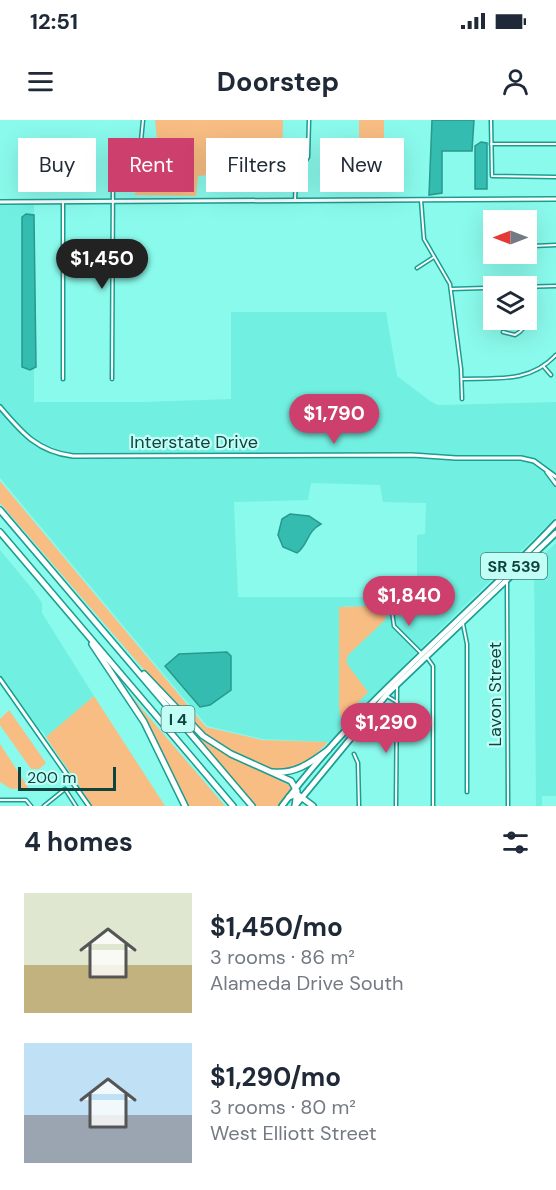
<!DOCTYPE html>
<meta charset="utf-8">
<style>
:root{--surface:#fff;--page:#f2f2f3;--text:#1f2937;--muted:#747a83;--accent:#cd406d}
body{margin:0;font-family:"DM Sans",sans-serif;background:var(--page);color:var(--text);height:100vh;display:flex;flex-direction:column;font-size:22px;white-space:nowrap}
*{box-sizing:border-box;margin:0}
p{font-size:20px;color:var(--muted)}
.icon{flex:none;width:33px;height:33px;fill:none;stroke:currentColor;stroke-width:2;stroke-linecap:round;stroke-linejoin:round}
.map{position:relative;height:686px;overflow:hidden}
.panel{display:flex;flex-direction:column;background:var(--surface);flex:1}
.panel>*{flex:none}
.hud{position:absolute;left:18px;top:18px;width:520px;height:54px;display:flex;gap:12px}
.needle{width:39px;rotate:270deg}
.buttons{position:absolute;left:483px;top:90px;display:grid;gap:12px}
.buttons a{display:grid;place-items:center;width:54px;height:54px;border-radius:0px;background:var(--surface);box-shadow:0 6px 24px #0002;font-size:30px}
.scale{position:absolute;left:18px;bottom:15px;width:98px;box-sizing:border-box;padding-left:6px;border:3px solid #11433e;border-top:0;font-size:16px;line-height:21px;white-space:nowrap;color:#11433e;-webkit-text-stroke:4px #c1fff6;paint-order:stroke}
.price{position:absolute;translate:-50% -51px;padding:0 14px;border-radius:21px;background:var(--accent);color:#fff;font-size:20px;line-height:39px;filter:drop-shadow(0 2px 3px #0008)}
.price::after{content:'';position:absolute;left:50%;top:36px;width:18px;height:14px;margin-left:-9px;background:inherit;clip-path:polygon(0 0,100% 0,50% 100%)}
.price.on{background:#222;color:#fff}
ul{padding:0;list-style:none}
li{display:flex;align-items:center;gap:18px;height:150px;padding:0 24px}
li span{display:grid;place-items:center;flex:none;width:168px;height:120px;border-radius:0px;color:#555}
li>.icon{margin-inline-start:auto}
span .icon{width:72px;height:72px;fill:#fffc;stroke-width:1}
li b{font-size:26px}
h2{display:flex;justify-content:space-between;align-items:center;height:72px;padding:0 24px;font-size:26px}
.pill{padding:0 21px;border-radius:0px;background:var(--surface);box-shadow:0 6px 24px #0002;font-size:21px;line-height:54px}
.pill.on{background:var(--accent);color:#fff}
.status{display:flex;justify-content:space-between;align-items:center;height:42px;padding:0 30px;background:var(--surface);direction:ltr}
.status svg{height:16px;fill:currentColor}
header{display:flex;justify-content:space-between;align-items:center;height:78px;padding:0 24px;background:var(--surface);font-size:27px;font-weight:700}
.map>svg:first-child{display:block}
</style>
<div class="status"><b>12:51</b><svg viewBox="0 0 49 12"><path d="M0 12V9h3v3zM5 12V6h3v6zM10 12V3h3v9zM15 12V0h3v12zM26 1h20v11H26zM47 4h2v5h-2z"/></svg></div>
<header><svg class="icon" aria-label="menu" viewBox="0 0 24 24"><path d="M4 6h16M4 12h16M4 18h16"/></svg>Doorstep<svg class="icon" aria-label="person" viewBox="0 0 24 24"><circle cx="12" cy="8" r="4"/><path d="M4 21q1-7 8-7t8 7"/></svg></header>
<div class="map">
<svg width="556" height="686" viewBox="0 0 556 686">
<rect width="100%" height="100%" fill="#8afaec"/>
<!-- built -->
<g fill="#71f0e1" fill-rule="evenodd">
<path d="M34,83V95L22,97V247L34,249V282H142L231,279V192H386L397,256L430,281L438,285L556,282V355L535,340L515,336L456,337L412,333L73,335L47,329L26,315L0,284V84Z"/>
<path d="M0,290L23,317L36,327L54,335L73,338L412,336L456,340L520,339L533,343L541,348L556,367V397L419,530L396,505L393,483H390L392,506L417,532L329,622L262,619L207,606L0,358ZM311,363L380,365L383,382L426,383L425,414L417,415V477H238L234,382L308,380ZM353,486L385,500L347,536V544L368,572L340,596L339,487Z"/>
<path d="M556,423V676H542V686H536L534,444Z"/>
<path d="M0,430L34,471L42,483V493L94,576L46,617L42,610L39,611L0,556Z"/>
</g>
<!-- green -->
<g fill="#f8bd83">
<path d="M155,0H283L282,38L250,35L247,51L198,56L196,76L134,75L143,62L140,54L159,39Z"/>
<path d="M359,0H384V29L359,31Z"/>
<path d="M0,361L206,607L262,620L328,622L308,642L288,651L271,650L243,638L201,612L159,567L0,383Z"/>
<path d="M377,486L387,491L385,500L347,536V544L368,572L344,597L340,596L339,586V487Z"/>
<path d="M131,575L142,589L225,686H186Z"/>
<path d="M94,576L165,686H91C78,661 61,641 46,617Z"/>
<path d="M9,590L46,643L39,649H31L0,605V599Z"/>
<path d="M186,603L225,633L293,667L277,686H256Z"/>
<path d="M0,624L28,667V668L11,669L0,662Z"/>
</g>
<!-- water -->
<g fill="#33bcaf" stroke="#29988d" stroke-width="1.5">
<path d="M432,0H474L472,31H442V73L429,75Z"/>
<path d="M481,22L487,23V69H475V26Z"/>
<path d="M26,94L34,95L36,247L30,250L22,247V97Z"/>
<path d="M290,394L309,396L321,404C307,411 308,425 297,433L283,427L278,415L282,399Z"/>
<path d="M227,532L231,536V570L210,585L200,587L165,546L179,534Z"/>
</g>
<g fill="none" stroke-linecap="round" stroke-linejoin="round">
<!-- minor casing -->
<g stroke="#1c9d92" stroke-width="5">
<g id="minor">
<path d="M491,0L492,56L556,57"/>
<path d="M491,24H556"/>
<path d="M295,80L296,57L308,37L309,0"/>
<path d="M421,80L424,119L450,164L461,249L462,279"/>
<path d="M63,82V259"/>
<path d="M533,126L556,125"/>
<path d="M417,148L434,137"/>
<path d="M451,169L556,166"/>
<path d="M503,212L515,215C534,205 529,185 529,166"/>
<path d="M544,247L551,255"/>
<path d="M112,259L113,53L122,38L141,21L143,0"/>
<path d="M462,259C497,258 530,263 556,235"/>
<path d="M507,461L508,686"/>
<path d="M391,484L394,506L421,533"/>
<path d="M463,504L467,524V672"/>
<path d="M426,536L433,546V686"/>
<path d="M387,576L397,582"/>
<path d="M354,634L358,643L359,686"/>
<path d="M0,680H26L31,686"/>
<path d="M44,686L65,669L76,686"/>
<path d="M396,686L397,566"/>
</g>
</g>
<!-- tertiary casing -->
<g stroke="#1c9d92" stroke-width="6">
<g id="tertiary">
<path d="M0,82L556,79"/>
<path d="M0,287C22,313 38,332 73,336L412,335L456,338H521L534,341L556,357"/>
<path d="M547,352L556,364"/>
<path d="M0,559L89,686"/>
</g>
</g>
<!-- primary casing -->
<g stroke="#1c9d92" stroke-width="8">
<g id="primary">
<path d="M282,686C361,580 466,499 556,403"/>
<path d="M295,686L388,573L556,413"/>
</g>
</g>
<!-- motorway casing -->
<g stroke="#1c9d92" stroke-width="8">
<g id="motorway">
<path d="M0,390L252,686"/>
<path d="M0,412L233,686"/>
<path d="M92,524L144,602L185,686"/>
<path d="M144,554L203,616L231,634L291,661L297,671L295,686"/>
<path d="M273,652C296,654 310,643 328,630"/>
<path d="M289,677L297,674L313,686"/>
</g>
</g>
<!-- minor -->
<use href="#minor" stroke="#fff" stroke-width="2"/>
<!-- tertiary -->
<use href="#tertiary" stroke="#fff" stroke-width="3"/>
<!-- primary -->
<use href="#primary" stroke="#fff" stroke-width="4.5"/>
<!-- motorway -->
<use href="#motorway" stroke="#fff" stroke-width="5"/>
</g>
<g text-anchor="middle" stroke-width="4.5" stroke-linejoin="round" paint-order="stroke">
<!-- shield labels -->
<g fill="#c1fff6" stroke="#467b75" stroke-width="1.5">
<rect x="481" y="433" width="66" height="26" rx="4.5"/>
<rect x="161.5" y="586" width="33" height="26" rx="4.5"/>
</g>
<g font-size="16" font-weight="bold" fill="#11433e">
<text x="514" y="452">SR 539</text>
<text x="178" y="605">I 4</text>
</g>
<!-- street labels -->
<g font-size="18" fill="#11433e" stroke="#c1fff6">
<text x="194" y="328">Interstate Drive</text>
<text transform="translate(495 574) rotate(-90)" y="6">Lavon Street</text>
</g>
</g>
</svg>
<div class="buttons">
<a><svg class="needle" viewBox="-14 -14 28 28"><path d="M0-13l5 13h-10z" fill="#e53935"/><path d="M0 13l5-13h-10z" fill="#747a83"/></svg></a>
<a><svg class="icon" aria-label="layers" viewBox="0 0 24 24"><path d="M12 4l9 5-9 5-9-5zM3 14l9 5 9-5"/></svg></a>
</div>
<div class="scale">200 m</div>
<b class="price on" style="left:102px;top:170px">$1,450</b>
<b class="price" style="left:334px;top:325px">$1,790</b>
<b class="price" style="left:409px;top:507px">$1,840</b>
<b class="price" style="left:386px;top:634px">$1,290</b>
<div class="hud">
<a class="pill">Buy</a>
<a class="pill on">Rent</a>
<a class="pill">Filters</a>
<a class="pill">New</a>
</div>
</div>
<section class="panel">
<h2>4 homes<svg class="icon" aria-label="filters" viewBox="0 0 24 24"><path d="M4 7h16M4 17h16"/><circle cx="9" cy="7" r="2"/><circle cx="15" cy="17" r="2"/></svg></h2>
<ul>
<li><span style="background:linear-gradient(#dfe7d0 60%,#c2b280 0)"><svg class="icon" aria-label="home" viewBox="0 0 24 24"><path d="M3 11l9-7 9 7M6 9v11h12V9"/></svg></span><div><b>$1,450/mo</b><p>3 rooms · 86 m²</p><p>Alameda Drive South</p></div></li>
<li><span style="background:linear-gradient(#bfe0f5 60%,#9aa5b1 0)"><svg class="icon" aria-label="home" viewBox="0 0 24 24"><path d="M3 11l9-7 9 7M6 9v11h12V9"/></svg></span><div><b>$1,290/mo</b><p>3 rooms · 80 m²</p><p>West Elliott Street</p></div></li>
</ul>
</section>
